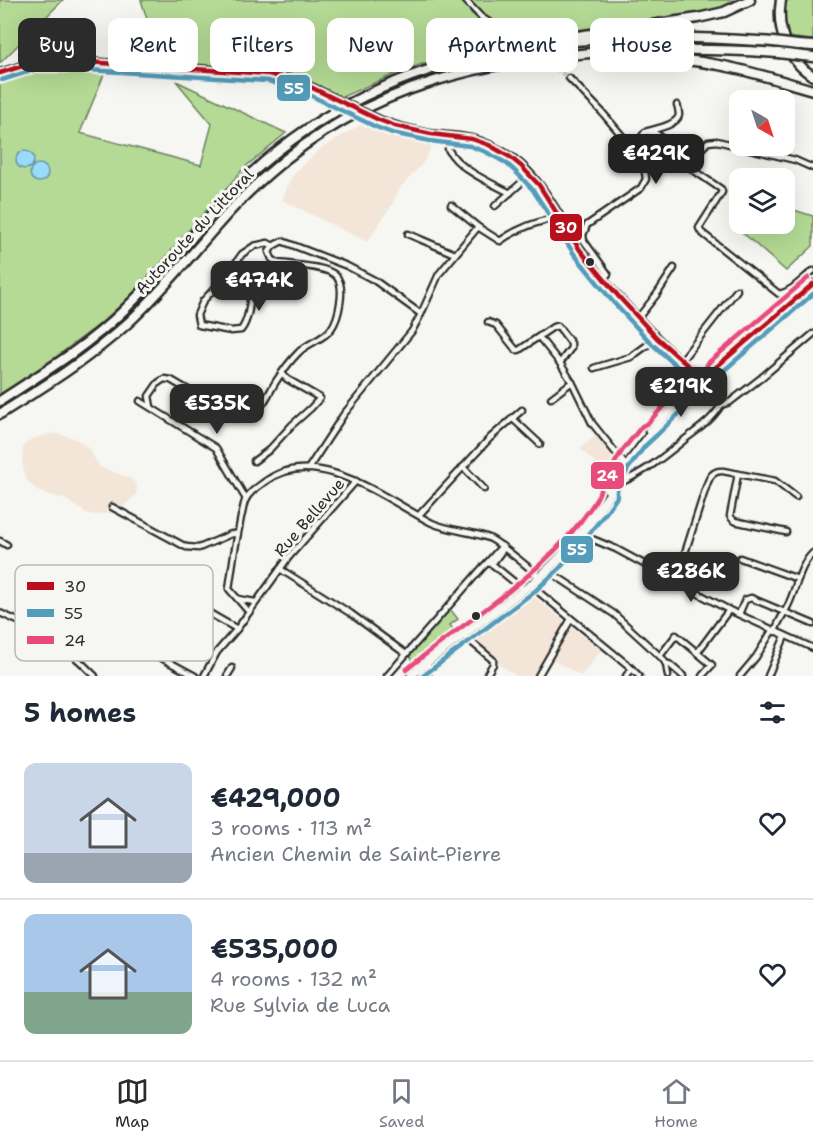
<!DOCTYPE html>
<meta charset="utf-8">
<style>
:root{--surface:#fff;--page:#f6f6f7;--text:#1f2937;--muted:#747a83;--line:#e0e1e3;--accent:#2b2b2b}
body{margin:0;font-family:"Shantell Sans",sans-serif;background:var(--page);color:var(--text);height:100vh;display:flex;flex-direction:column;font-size:22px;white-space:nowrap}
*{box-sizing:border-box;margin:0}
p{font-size:20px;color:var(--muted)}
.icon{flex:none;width:33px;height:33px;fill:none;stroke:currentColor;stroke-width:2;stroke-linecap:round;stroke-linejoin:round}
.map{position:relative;height:676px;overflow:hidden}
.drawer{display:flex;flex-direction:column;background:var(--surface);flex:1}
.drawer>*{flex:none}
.top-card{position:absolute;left:18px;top:18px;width:777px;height:54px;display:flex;gap:12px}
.needle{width:39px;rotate:141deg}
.controls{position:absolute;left:729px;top:90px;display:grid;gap:12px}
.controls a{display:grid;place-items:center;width:66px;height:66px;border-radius:12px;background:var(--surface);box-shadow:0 6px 24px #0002;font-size:30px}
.price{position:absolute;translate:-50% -51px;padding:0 14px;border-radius:12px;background:var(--accent);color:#fff;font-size:20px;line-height:39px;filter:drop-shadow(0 2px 3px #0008)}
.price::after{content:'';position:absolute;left:50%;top:36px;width:18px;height:14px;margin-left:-9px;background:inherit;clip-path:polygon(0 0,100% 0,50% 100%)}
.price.on{background:#222;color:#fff}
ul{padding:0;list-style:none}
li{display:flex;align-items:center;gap:18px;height:150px;padding:0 24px}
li+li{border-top:2px solid var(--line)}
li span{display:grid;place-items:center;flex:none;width:168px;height:120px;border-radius:12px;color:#555}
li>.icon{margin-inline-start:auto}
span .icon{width:72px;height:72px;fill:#fffc;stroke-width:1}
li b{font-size:26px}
h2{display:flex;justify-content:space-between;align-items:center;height:72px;padding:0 24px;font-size:26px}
.chip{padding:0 21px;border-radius:12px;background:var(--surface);box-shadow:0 6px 24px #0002;font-size:21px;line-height:54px}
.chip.on{background:var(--accent);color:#fff}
.menu{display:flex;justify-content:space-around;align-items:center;height:84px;border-top:2px solid var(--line);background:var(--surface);font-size:16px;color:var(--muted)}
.menu a{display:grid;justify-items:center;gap:3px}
.menu .on{color:var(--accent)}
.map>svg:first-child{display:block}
</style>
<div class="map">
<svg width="813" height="676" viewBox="0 0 813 676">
<rect width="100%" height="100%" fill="#f6f6f2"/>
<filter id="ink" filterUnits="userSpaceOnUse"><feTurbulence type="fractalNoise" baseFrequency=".0167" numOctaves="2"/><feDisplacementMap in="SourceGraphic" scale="12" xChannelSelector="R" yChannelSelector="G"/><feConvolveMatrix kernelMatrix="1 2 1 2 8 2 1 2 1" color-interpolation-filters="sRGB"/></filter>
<g filter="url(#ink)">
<!-- built -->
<g fill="#f3e6d8">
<path d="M367,121L412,139L435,140L423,163L400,188L392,205L367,242L282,200L292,176L320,149Z"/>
<path d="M53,433L74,438L82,443L89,449L100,467L132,479L137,486L136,495L124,506L113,512L96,515L86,513L65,499L40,492L30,484L25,477L22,461L23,448L25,444L32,439Z"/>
<path d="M597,435L620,464L611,478L580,448Z"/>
<path d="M533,596L563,620L565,625L535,676H516L499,664L498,659L472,638L479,630L523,597Z"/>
<path d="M573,628L601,650L581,676L553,660L566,635Z"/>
</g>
<!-- green -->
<g fill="#b4da95" stroke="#708260" stroke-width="1.5">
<path d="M0,0H63L0,63Z"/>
<path d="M141,0H462L472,14L510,42L448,55L397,73L342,97L316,84L283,73L250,68L125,59L140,46L147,19Z"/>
<path d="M469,0H743L729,6L693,15L521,38L484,15Z"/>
<path d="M785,0H813V40L787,37C783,24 783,13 785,0Z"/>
<path d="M62,66L105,72L80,133L201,165L212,124L176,81L286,133L244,168L182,238L144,284L100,324L53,359L0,394V79L33,69Z"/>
<path d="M785,209H791L813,216V246L786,271L735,226L739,221L740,224H784Z"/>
<path d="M450,609L458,619L450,625L456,633L416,664L409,656Z"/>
</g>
<!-- water -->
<g fill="#98dbfa" stroke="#6c95a7" stroke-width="1.5">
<circle cx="25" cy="160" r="9"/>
<circle cx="39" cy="173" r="9"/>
</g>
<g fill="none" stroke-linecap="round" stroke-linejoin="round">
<!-- street-tunnel -->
<path stroke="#cdcdca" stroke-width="4.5" stroke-dasharray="4.5 2" stroke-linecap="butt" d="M514,38L569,78"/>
<!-- street casing -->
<g stroke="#2b2b2b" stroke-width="9">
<g id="street">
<path d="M465,0L481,17L514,38"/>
<path d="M569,78L601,111L635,151L645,172L646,179L641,188L587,225L583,235L584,241L608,274L603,279"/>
<path d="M647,132L655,133L671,144"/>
<path d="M448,149C458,169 491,183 510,193"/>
<path d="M635,151L638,142L645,132C653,129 677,126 679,115C679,114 678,106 677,105"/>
<path d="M813,168L795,160L717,141L708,142L698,152L691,165L693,170L721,189L722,192L699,228L701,232L779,294C793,291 802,279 813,271"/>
<path d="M451,205L478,227L500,241C518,228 538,221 560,217"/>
<path d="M495,206L530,175"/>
<path d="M408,234L455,254"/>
<path d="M238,260C239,275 240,276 252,284C250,299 250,318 241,330L231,331L199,325L197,315L203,301L227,275L242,254L254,246L268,243L273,246L282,241L347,266L374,280L421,314"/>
<path d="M638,318L657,294L674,268"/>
<path d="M488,322L496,325L516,350H519L553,327L558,326L571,343V348L560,363"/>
<path d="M539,337L560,363L573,384L592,423L624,463"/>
<path d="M681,361L737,290"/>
<path d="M594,368L631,357L657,338"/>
<path d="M704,380L718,403L721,405"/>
<path d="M551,398L572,382"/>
<path d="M140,401L216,448L246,499"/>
<path d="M721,405L730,402L761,378L813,334"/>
<path d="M151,407L149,396L158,383L164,379L171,380L236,418C260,417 265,400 275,383C282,372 289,362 298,353C307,343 323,340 331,329C339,318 346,286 336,276C328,266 292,265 278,263L272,259L269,252L273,246"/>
<path d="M512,418L540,444"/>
<path d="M254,461L269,450L292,425L311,408L320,398L287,379L282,373"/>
<path d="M463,467L484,489"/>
<path d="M308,469L344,414L412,331L421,314L439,274L478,227"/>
<path d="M738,474L730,516L734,521L786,532"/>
<path d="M619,481L622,482C647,471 667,454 688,437C700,428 713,419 721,405"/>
<path d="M112,507L186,547L199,548L231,534H237"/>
<path d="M419,515L490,438L522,410"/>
<path d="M580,534L616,549L729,610L813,648"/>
<path d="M0,541L7,545"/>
<path d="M740,558L798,579"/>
<path d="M487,563L502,546"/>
<path d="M492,564L524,590"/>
<path d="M492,564L504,548"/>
<path d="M280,569L350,613L406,654"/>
<path d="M547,570L614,614L663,659L666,664L668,676"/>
<path d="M676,581L706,487C709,478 712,470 723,471L775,481L796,497"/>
<path d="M155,582L237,629"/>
<path d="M530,585L629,666L639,676"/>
<path d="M238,599L255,602"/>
<path d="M249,612L229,589C232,565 236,541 241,517C243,512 243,504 246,499C250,491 259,486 266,481C317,444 387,500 432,523C450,531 471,531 489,538C495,541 499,544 504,548C517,558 528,566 539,577"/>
<path d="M0,613L49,635L59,641L95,676"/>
<path d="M739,614L745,600L751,598L813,624"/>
<path d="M775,632C778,620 786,612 790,601C797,585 800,565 813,553"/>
<path d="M463,635L493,660V664L486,676"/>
<path d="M697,653L729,610"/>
<path d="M660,656L676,635L712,665L702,676"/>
<path d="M77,659L96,624L102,626L195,676"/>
<path d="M428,662V676"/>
<path d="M666,664H669L683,676"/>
<path d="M204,676L217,652L237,629L288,558L356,481"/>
<path d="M227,676L232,668"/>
<path d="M387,676L483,567L487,563L492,564"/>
<path d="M538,676L571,619"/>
<path d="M626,676L632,669"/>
<path d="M740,676L756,657L772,631"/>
<path d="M768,676L785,636"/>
</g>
</g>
<!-- secondary casing -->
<g stroke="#2b2b2b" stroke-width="11">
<g id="secondary">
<path d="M0,73L35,62L71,61L269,74L300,82L335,99"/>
<path d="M373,117C391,126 411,130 430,134C444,136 457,136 471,139C485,142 500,150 512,158C545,182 559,220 582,252C597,273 614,293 632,312C654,336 677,360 704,380"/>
<path d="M692,370L694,389"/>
<path d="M649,431L652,430L665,416L711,374L713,369L813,284"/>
<path d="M608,490L622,466"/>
<path d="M411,676L428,662L530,585C561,559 588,527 610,493L612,492L632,458L651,433L652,430"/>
</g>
</g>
<!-- highway casing -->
<g stroke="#2b2b2b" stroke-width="13">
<g id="highway">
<path d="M781,0C776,29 787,60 813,76"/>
<path d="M564,38L698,18L724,12L750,0"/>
<path d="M798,45L813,46"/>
<path d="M803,56L813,57"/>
<path d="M618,57C654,56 689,59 724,66C754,72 784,82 813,90"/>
<path d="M0,401C41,374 85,348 121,313C149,286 175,257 201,227C218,208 235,188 254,171C399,39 587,28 773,42"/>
<path d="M0,414C45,386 90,358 129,322C179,276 217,218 268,174C369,84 492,57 624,51C675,49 727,49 778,53"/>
</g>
</g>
<!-- street -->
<use href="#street" stroke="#f6f6f2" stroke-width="4.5"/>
<!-- secondary -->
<use href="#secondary" stroke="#f6f6f2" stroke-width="7"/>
<!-- highway -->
<use href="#highway" stroke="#f6f6f2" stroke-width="8"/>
<!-- secondary-bridge casing -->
<g stroke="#2b2b2b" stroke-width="11" stroke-linecap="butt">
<path id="secondary-bridge" d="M335,99L373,117"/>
</g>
<!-- highway-bridge casing -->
<g stroke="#2b2b2b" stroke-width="13" stroke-linecap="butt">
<g id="highway-bridge">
<path d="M773,42L798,45"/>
<path d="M778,53L803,56"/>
</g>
</g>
<!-- secondary-bridge -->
<use href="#secondary-bridge" stroke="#f6f6f2" stroke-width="7"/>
<!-- highway-bridge -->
<use href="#highway-bridge" stroke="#f6f6f2" stroke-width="8"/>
<!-- bus-1 casing -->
<g stroke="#f6f6f2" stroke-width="9">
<g id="bus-1">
<path d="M0,73L35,62L71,61L269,74L300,82L379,120L395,126L431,134L472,139L489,145L510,157L521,166L539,185L580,250L619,297L657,338L704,380"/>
<path d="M704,380L711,374L715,368L813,284"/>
</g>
</g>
<!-- bus-2 casing -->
<g stroke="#f6f6f2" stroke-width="9">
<g id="bus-2">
<path d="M2,80L36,69H71L268,81L297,89L376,127L392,133L430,141L470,146L486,152L506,163L516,172L533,190L574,254L613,302L652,344L699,386"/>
<path d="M709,386L716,379L721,373L813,294"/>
<path d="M423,676L535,591L558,570L579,547L608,510L617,497V490L628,469L645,446L657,435L699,394"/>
</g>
</g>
<!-- bus-3 casing -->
<g stroke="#f6f6f2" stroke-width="9">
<path id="bus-3" d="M406,670C465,621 533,582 581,521C589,510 599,499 601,486L622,451L642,426L648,423L660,410L705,370L708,363L808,278"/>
</g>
<!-- bus-1 -->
<use href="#bus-1" stroke="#b80f1d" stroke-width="4.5"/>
<!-- bus-2 -->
<use href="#bus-2" stroke="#539cba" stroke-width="4.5"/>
<!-- bus-3 -->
<use href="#bus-3" stroke="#e74c7d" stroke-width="4.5"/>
</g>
</g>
<!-- markers -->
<g fill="#2b2b2b" stroke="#f6f6f2" stroke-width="2">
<circle cx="590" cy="262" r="5"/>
<circle cx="476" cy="616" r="5"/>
</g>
<g text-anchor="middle" stroke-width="6" stroke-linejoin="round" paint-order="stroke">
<!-- street labels -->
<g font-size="16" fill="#2b2b2b" stroke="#f6f6f2">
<text transform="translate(194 231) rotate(-47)" y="6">Autoroute du Littoral</text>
<text transform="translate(309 517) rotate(-49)" y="6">Rue Bellevue</text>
</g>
</g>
<!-- legend -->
<rect x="15" y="565" width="198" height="96" rx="9" fill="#f6f6f2" stroke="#b9b9b6" stroke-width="1.5"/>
<rect x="27" y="582" width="27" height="8" fill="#b80f1d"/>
<rect x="27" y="609" width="27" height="8" fill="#539cba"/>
<rect x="27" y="636" width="27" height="8" fill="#e74c7d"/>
<g font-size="16" fill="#2b2b2b">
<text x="64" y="592">30</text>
<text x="64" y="619">55</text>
<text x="64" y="646">24</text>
</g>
<g stroke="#f6f6f2" stroke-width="2">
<rect x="276" y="74" width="35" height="28" rx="6" fill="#539cba"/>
<rect x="549" y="213" width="34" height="29" rx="6" fill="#b80f1d"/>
<rect x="590" y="461" width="35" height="29" rx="6" fill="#e74c7d"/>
<rect x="560" y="535" width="34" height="29" rx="6" fill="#539cba"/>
</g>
<g font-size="16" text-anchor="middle" font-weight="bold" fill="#fff">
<text x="294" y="94">55</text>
<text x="566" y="233">30</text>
<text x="607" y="481">24</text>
<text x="577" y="555">55</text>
</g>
</svg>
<div class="controls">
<a><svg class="needle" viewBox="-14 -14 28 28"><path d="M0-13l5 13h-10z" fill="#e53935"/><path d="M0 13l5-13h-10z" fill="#747a83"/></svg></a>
<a><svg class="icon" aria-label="layers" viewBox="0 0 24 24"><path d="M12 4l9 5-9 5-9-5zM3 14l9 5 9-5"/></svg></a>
</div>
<b class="price on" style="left:656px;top:185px">€429K</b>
<b class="price" style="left:259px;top:312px">€474K</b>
<b class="price" style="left:681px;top:418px">€219K</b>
<b class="price" style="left:217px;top:435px">€535K</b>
<b class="price" style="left:691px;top:603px">€286K</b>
<div class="top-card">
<a class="chip on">Buy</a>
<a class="chip">Rent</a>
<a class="chip">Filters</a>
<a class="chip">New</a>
<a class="chip">Apartment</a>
<a class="chip">House</a>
</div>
</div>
<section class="drawer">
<h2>5 homes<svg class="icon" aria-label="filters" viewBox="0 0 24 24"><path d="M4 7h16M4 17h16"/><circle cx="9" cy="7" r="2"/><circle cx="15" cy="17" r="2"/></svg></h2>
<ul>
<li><span style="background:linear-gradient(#c9d6e8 75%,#9aa5b1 0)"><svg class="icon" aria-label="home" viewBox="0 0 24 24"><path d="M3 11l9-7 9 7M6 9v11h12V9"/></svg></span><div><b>€429,000</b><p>3 rooms · 113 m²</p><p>Ancien Chemin de Saint-Pierre</p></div><svg class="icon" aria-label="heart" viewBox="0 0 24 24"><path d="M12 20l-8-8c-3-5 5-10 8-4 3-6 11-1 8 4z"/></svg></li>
<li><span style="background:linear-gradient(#a9c7e8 65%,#7fa58c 0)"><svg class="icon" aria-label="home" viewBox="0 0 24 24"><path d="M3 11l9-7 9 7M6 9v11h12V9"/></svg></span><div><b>€535,000</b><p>4 rooms · 132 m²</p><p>Rue Sylvia de Luca</p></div><svg class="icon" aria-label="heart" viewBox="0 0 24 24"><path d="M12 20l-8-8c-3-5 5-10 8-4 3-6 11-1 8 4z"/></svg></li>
</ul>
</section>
<nav class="menu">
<a class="on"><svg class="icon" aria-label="map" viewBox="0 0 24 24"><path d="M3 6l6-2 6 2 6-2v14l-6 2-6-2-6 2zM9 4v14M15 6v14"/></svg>Map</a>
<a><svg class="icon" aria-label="saved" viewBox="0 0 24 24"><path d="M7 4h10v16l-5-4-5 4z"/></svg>Saved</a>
<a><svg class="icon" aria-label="home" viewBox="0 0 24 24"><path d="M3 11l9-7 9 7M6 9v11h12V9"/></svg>Home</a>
</nav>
